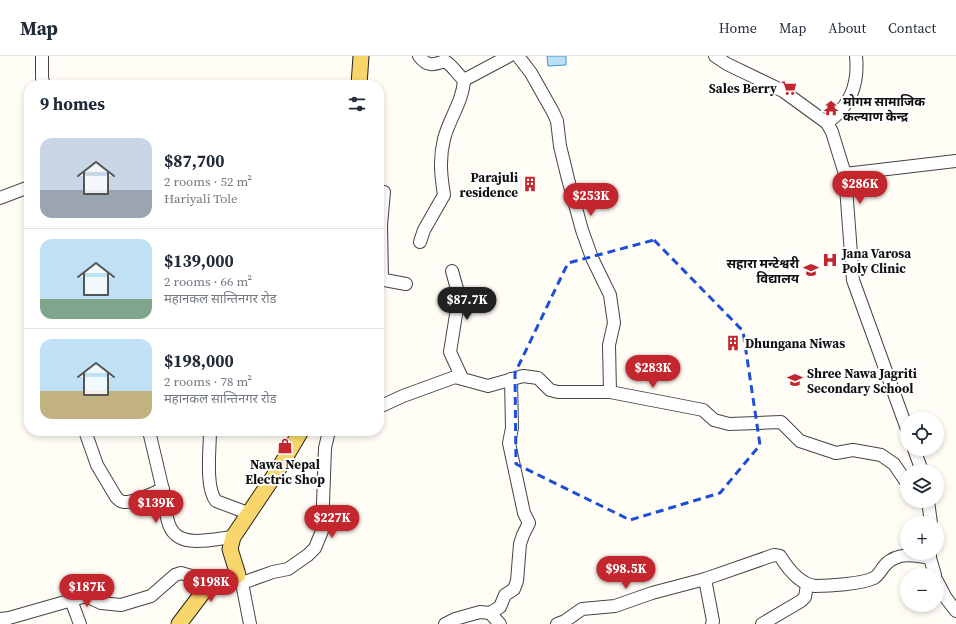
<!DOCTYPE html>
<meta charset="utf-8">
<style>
:root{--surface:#fff;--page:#f2f2f3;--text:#1f2937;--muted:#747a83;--line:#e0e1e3;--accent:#c4262e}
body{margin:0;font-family:"Source Serif 4","Noto Sans Devanagari",serif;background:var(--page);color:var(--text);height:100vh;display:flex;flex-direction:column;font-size:15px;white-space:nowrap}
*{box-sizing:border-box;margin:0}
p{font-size:13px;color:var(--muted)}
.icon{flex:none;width:22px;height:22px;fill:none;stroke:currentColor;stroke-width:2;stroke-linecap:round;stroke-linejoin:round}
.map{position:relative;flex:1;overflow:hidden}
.panel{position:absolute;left:24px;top:24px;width:360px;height:356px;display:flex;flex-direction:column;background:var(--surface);border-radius:16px;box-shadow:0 2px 6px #0003}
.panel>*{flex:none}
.tools{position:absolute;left:900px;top:356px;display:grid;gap:8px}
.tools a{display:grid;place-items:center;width:44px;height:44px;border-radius:50%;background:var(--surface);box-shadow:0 2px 6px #0003;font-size:20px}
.price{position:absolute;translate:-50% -34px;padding:0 9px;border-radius:14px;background:var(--accent);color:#fff;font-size:13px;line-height:26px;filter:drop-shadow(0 1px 2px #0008)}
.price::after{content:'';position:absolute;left:50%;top:24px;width:12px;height:9px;margin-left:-6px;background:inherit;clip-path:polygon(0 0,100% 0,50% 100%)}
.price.selected{background:#222;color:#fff}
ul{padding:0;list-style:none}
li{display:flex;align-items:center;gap:12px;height:100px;padding:0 16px}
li+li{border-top:1px solid var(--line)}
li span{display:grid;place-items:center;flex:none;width:112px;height:80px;border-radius:12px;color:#555}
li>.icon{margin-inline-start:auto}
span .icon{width:48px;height:48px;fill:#fffc;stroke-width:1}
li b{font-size:17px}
h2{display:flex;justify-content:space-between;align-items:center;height:48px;padding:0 16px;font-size:17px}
header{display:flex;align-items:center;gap:24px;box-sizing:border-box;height:56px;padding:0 20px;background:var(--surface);border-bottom:1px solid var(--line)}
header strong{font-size:19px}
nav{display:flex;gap:22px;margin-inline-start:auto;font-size:14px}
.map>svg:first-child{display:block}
</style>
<header>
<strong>Map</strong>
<nav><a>Home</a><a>Map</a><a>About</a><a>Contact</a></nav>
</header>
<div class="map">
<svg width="956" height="568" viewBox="0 0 956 568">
<rect width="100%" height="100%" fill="#fffdf5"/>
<!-- water -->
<path fill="#b9e0f7" stroke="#3f96cf" d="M547,0H566V9L548,10Z"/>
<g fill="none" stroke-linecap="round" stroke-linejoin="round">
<!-- minor casing -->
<g stroke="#444" stroke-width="14">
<g id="minor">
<path d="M42,0V22L44,29"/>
<path d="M419,0C427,11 433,9 445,5C453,10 457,18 464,24C463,45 449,63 444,83C439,103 441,120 444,139L424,174L420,186"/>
<path d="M518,0L531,17L553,56L557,65L560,90L568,123L582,174L592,202L610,239L614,267L609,289L610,336"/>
<path d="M715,0L727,8L783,35L827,67L832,76L845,118L853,224L907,373"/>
<path d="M464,24L509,0"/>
<path d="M827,67C850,50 859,29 856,0"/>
<path d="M845,118L956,105"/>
<path d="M0,142L29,131"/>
<path d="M452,215L459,240L450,296L462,322"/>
<path d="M379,223L406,228"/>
<path d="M382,224L381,169L384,136"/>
<path d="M379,351L403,340L455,321L488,330L523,320L538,322L550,334L558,336H610L693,352L703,354L714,364L729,368L781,366L800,385L836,397L853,394L881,399L894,408L907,427"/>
<path d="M85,375L97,409L116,441C118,443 120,446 124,446C134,447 153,437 163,433"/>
<path d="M149,375L166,447C165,496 199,485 233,481"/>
<path d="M210,375C210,393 205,431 216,445L248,457"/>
<path d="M914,393L922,415"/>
<path d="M928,445L931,467"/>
<path d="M930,497V502L935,519"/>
<path d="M238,520L242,527L250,568"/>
<path d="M937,525L946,542L956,555"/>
<path d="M242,527L273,516L288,513L308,499L315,492L322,475L325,392L329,375"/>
<path d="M71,544L80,568"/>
<path d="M490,557L500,568"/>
<path d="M0,563L9,562L86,540L101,547L121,549L151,540L175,519L181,517L195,521L211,530"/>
<path d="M445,568L455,563L480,556L490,557L500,551L505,539L514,533L517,525L520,488L523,479L529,467L524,457L509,387L512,372L511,323"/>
<path d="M557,568L565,565L582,553L615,550L652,537L705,523"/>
<path d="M712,568L713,565L705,523L774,499L780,500C788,513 800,528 815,530C829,530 861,528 874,522C879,519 882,512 886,508C898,496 915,499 930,502"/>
<path d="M762,568L801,545L805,541L807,529"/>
</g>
</g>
<!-- major casing -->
<g stroke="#222" stroke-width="17">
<g id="major">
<path d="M359,29L361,0"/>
<path d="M179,568L204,535L211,530L238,519L230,493L233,481L278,414L301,375"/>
</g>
</g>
<!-- minor -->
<use href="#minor" stroke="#fff" stroke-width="12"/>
<!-- major -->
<use href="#major" stroke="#f9d66b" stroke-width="15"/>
</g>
<!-- marked area -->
<path fill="none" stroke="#1d4ed8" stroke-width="3" stroke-dasharray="8 5" stroke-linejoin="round" d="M654,184L743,275L760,389L720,437L630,464L516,408L515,317L568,207Z"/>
<!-- icons -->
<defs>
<g id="supermarket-bare" transform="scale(1.2)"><path d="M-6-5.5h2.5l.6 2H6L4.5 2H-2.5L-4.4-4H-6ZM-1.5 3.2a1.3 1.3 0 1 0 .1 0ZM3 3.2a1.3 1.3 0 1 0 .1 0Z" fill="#c4262e" stroke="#fff" stroke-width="2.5" paint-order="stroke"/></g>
<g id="temple-bare" transform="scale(1.2)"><path d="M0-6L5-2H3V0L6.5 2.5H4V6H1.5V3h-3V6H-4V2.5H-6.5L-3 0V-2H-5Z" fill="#c4262e" stroke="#fff" stroke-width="2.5" paint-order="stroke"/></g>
<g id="building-bare" transform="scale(1.2)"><path d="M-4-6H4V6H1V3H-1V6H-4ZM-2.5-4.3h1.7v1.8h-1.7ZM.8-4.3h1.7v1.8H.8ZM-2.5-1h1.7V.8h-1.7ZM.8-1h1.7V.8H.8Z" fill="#c4262e" stroke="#fff" stroke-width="2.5" paint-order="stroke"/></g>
<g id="hospital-bare" transform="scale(1.2)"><path d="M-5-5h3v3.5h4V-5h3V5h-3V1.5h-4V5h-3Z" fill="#c4262e" stroke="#fff" stroke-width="2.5" paint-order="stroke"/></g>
<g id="school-bare" transform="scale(1.2)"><path d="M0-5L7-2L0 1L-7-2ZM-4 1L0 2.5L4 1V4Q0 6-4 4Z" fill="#c4262e" stroke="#fff" stroke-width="2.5" paint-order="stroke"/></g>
<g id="shop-bare" transform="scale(1.2)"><path d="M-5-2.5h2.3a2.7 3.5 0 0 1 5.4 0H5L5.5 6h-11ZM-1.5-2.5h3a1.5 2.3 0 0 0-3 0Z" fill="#c4262e" stroke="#fff" stroke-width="2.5" paint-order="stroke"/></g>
</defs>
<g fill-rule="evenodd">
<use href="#supermarket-bare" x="789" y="32"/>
<use href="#temple-bare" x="831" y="52"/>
<use href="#building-bare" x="530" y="128"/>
<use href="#hospital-bare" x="830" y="204"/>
<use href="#school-bare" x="811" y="214"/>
<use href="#building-bare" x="733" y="287"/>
<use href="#school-bare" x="795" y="324"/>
<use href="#shop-bare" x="285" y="390"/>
</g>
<g text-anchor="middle" stroke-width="4" stroke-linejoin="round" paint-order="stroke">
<!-- poi labels -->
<g font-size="13" font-weight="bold" fill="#111" stroke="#fff" text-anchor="start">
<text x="777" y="37" text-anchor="end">Sales Berry</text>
<text x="843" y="50">मोगम सामाजिक<tspan x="843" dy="15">कल्याण केन्द्र</tspan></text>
<text x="518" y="126" text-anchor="end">Parajuli<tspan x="518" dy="15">residence</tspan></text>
<text x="842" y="202">Jana Varosa<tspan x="842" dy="15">Poly Clinic</tspan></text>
<text x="799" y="212" text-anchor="end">सहारा मन्टेश्वरी<tspan x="799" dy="15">विद्यालय</tspan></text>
<text x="745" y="292">Dhungana Niwas</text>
<text x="807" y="322">Shree Nawa Jagriti<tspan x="807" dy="15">Secondary School</tspan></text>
<text x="285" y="413" text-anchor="middle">Nawa Nepal<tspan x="285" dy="15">Electric Shop</tspan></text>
</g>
</g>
</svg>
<div class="tools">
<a><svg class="icon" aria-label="locate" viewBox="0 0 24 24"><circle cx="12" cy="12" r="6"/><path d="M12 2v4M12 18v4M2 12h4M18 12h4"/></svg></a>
<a><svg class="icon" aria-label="layers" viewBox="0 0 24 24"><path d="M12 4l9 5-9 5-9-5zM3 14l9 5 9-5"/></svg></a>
<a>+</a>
<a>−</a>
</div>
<b class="price" style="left:860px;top:149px">$286K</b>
<b class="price" style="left:591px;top:161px">$253K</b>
<b class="price selected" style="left:467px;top:265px">$87.7K</b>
<b class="price" style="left:653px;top:333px">$283K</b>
<b class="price" style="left:156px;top:468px">$139K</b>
<b class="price" style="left:332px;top:483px">$227K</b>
<b class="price" style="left:626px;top:534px">$98.5K</b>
<b class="price" style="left:211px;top:547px">$198K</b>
<b class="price" style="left:87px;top:552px">$187K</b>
<section class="panel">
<h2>9 homes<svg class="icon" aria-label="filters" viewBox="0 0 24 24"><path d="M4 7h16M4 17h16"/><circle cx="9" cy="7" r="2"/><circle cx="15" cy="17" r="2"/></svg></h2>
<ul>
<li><span style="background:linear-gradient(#c9d6e8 65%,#9aa5b1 0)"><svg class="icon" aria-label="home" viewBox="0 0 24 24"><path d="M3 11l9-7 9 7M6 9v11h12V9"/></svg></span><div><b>$87,700</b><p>2 rooms · 52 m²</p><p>Hariyali Tole</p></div></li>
<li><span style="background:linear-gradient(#bfe0f5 75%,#7fa58c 0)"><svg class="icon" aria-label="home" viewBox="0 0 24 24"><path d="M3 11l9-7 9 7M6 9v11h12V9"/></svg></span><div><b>$139,000</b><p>2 rooms · 66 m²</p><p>महानकल सान्तिनगर रोड</p></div></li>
<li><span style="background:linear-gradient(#bfe0f5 65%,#c2b280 0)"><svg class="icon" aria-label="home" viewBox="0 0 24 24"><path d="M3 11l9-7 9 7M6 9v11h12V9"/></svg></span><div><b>$198,000</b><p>2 rooms · 78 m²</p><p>महानकल सान्तिनगर रोड</p></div></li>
</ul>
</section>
</div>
